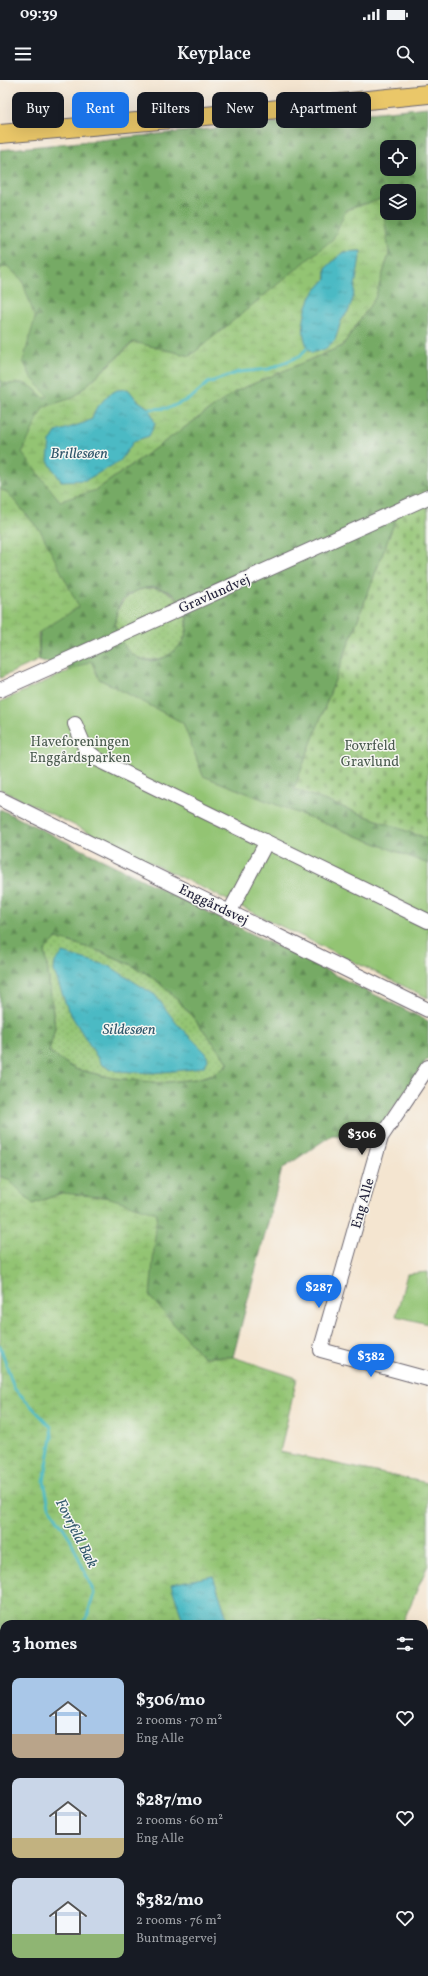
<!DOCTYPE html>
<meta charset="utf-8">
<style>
:root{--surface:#171b24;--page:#242831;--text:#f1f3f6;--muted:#9ea1a6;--accent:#1a73e8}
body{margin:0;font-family:Vollkorn,serif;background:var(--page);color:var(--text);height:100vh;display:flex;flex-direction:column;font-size:15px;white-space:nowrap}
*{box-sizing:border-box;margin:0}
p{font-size:13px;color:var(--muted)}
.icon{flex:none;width:22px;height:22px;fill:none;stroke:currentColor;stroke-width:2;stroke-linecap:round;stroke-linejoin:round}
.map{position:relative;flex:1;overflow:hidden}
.drawer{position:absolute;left:0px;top:1540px;width:428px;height:356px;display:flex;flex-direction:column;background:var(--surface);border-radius:12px 12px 0 0;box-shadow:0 4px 16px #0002}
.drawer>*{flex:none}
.top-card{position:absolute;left:12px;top:12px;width:404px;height:36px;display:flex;gap:8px}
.fabs{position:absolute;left:380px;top:60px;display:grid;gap:8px}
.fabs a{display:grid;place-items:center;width:36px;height:36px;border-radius:8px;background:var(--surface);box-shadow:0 4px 16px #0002;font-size:20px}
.price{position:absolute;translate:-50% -34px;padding:0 9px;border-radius:14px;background:var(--accent);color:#fff;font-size:13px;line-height:26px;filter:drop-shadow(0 1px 2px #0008)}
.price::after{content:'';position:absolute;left:50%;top:24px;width:12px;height:9px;margin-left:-6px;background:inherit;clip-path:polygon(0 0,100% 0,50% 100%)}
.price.current{background:#222;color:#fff}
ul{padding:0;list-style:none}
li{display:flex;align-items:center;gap:12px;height:100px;padding:0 12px}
li span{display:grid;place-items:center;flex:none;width:112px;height:80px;border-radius:8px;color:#555}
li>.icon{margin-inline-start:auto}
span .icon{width:48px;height:48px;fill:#fffc;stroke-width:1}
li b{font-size:17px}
h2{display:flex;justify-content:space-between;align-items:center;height:48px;padding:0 12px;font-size:17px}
.tag{padding:0 14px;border-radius:8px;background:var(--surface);box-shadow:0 4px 16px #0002;font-size:14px;line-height:36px}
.tag.current{background:var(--accent);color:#fff}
.status{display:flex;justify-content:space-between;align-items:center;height:28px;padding:0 20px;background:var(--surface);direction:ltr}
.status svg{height:11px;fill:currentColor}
header{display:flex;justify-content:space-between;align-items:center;height:52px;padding:0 12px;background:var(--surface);font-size:18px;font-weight:600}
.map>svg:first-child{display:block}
</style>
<div class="status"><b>09:39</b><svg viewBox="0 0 49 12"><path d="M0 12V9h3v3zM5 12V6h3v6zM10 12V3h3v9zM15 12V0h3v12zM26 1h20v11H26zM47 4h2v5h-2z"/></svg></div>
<header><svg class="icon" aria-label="menu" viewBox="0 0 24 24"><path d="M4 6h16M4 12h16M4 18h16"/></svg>Keyplace<svg class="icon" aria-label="search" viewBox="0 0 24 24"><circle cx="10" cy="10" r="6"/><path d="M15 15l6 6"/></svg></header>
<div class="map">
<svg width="428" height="1896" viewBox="0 0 428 1896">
<defs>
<pattern id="grass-dots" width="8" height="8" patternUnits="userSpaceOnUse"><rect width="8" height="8" fill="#93c473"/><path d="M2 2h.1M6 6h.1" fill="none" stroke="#7ea864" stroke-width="1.8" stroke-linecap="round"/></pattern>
<pattern id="forest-firs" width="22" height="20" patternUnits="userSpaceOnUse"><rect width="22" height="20" fill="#76aa65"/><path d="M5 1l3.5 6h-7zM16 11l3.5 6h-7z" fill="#608a54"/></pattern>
<pattern id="wetland-marsh" width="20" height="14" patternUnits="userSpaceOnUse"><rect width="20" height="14" fill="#93c473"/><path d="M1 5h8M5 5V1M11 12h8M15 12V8" fill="none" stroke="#7ea864"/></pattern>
<pattern id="cemetery-stones" width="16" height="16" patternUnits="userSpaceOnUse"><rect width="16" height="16" fill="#93c473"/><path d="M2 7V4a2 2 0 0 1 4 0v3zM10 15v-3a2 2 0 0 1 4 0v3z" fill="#7ea864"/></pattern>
<pattern id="water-ripples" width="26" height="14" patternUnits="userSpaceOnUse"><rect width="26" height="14" fill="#4bbac4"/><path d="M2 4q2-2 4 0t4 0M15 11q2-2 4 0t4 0" fill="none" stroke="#3e97a0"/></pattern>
</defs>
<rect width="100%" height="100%" fill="#f6f6f2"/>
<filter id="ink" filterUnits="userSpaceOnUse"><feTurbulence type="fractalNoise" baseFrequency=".025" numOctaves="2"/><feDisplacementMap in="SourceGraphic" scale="8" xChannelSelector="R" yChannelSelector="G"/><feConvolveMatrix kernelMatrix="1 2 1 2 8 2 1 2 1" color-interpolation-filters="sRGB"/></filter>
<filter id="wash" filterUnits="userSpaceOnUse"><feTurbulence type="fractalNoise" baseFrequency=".012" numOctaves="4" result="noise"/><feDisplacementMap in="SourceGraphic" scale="16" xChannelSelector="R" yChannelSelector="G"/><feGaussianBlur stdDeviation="0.9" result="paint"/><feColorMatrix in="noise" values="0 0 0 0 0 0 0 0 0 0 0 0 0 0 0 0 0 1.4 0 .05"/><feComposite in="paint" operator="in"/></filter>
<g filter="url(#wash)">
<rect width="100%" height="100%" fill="#f4e5d0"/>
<!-- grass -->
<g fill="url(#grass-dots)" stroke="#5a7357">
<circle cx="151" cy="544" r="36"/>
<path d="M57,858C86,867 118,876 144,892C179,914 204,952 229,983L214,994L196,999L160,1003L114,998L75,989L49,971L55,948L45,870Z"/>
</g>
<!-- forest -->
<g fill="url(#forest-firs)" stroke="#4c6650" fill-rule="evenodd">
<path d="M428,27V408L403,420L294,709L428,759V784L203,696L183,643L99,599L39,580L41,452L7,412L0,409V300C10,307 12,302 22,303C31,304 38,312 44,318L47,316L31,297L23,281L27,263L8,187L0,188V70ZM387,67H409V89H387ZM387,111H409V133H387ZM382,120L389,174L375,218L342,266L236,311L96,410L43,327L73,318L133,262L190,276L334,159L346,130ZM154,507C161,509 168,510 174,515C189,527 193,552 179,566C130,619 78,512 154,507Z"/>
<path d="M0,729L428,941V978L374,1057L332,1055L282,1089L233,1277H203L150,1217L156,1133L62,1113L33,1124L10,1101L0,1096ZM57,858C87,867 118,876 144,892C179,914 204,952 229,983L214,994L196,999L160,1003L113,998L75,989L49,972L55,948L45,870Z"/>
</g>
<!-- wetland -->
<g fill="url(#wetland-marsh)" stroke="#5a7357" fill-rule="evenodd">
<path d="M382,119L389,174L375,218L342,266L236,311L96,410L60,421L22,373L43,327L73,318L134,262L190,276L333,159L346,130ZM361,171L349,230L341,241L335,260L310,218L326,199V188L343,172Z"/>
<path d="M0,409L7,412L41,452L79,527L38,553L39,580L0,598Z"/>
<path d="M0,1096L10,1101L33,1124L62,1113L110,1118L157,1133L150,1217L203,1277H233L297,1298L280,1372L428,1403V1485L402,1544H4V1631H0Z"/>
<path d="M4,1886V1892H393L386,1896H0V1891Z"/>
</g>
<!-- cemetery -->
<path fill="url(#cemetery-stones)" stroke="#5a7357" d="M428,408V759L294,709L403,420Z"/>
<!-- green -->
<g fill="#93c473" stroke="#5a7357">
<path d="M8,187L22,200L35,238L23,281L31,297L48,316L44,318C38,312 31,304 22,303C12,302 10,307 0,300V188Z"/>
<path d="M91,581L99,599L183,643L203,696L428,784V918L0,709V622Z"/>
<path d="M428,1192V1244L396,1236L407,1194Z"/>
</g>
<!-- water -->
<g fill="url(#water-ripples)" stroke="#366e80">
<path d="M361,171L353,218L349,230L341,241L335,260L325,269L312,273C299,260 303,234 310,219C313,212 321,205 326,199V188L343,172Z"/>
<path d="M128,309L137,320L150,329L155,344L149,356L134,361L120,381L86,400L61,401L48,381L50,362L56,352L84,343L92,339L95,330L108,315L117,310Z"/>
<path d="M63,873L109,886L155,915L177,944L206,973L208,980L204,986L195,989L152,993L116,991L102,985L68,930L54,891L55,882Z"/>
<path d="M213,1496L229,1544H184L171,1504Z"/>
<path d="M0,1683L4,1684V1799H0Z"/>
</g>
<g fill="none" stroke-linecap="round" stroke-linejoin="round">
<!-- stream -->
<g stroke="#4bbac4" stroke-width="3">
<path d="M171,327L191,318L208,303L239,292L269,289L300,276L307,268"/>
<path d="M150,329L169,328"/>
<path d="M0,1266L14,1308L51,1347L52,1358L44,1401L49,1426L70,1458L94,1513L87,1537L82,1544"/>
<path d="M160,1892L161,1896"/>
<path d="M58,1896L59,1892"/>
</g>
</g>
</g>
<g filter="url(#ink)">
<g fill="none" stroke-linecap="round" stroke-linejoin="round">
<!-- minor casing -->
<g stroke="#6c666f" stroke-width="16">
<g id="minor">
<path d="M0,610L428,417"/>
<path d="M75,644L86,670L99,680L428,841"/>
<path d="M0,719L428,930"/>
<path d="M230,831L266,763"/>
<path d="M428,987L381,1057L321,1268V1270L428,1299"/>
<path d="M414,1896L421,1892"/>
</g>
</g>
<!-- major casing -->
<g stroke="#6c666f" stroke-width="20">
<path id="major" d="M0,54L239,33L428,14"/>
</g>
<!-- minor -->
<use href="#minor" stroke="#fff" stroke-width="14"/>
<!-- major -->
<use href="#major" stroke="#eac769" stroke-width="18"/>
</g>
</g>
<g text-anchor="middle" stroke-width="3" stroke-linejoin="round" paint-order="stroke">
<!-- street labels -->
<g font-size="14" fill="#22223b" stroke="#f6f6f2">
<text transform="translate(214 513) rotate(-24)" y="5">Gravlundvej</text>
<text transform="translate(214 824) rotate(26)" y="5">Enggårdsvej</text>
<text transform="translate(362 1123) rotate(-74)" y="5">Eng Alle</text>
</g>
<!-- park labels -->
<g font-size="14" fill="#4a5b4f" stroke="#f6f6f2">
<text x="80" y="666">Haveforeningen<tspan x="80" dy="16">Enggårdsparken</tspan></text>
<text x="370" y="670">Fovrfeld<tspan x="370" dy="16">Gravlund</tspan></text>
</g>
<!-- water labels -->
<g font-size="15" font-style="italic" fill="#30576b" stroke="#f6f6f2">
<text x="79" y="378">Brillesøen</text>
<text x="129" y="954">Sildesøen</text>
<text transform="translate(77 1453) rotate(63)" y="5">Fovrfeld Bæk</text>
</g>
</g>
</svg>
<div class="fabs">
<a><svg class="icon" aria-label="locate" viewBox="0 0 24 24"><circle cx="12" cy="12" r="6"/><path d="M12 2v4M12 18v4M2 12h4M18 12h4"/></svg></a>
<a><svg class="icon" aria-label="layers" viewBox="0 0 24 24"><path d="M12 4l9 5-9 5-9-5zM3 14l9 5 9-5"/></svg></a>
</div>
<b class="price current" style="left:362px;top:1076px">$306</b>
<b class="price" style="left:319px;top:1229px">$287</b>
<b class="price" style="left:371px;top:1298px">$382</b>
<div class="top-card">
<a class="tag">Buy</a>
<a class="tag current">Rent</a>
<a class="tag">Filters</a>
<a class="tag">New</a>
<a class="tag">Apartment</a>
</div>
<section class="drawer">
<h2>3 homes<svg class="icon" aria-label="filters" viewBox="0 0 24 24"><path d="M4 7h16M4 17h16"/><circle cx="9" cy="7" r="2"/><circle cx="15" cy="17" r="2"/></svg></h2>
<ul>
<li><span style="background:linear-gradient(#a9c7e8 70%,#b9a48a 0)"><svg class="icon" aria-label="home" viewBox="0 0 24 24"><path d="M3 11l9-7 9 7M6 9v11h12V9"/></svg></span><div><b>$306/mo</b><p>2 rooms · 70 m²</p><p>Eng Alle</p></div><svg class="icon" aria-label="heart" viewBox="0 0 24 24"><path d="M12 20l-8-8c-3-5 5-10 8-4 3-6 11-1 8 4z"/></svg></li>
<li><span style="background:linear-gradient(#c9d6e8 75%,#c2b280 0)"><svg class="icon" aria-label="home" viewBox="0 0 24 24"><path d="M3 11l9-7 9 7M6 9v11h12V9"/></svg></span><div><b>$287/mo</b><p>2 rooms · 60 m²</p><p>Eng Alle</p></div><svg class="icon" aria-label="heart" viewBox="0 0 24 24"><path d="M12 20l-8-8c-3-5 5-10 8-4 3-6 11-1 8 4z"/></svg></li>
<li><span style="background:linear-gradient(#c9d6e8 70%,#8fb573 0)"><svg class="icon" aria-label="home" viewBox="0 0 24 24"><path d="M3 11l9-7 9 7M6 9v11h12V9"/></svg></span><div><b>$382/mo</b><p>2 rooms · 76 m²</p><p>Buntmagervej</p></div><svg class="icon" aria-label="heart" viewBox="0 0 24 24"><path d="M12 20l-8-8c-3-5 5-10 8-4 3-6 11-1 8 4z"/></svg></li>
</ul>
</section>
</div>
